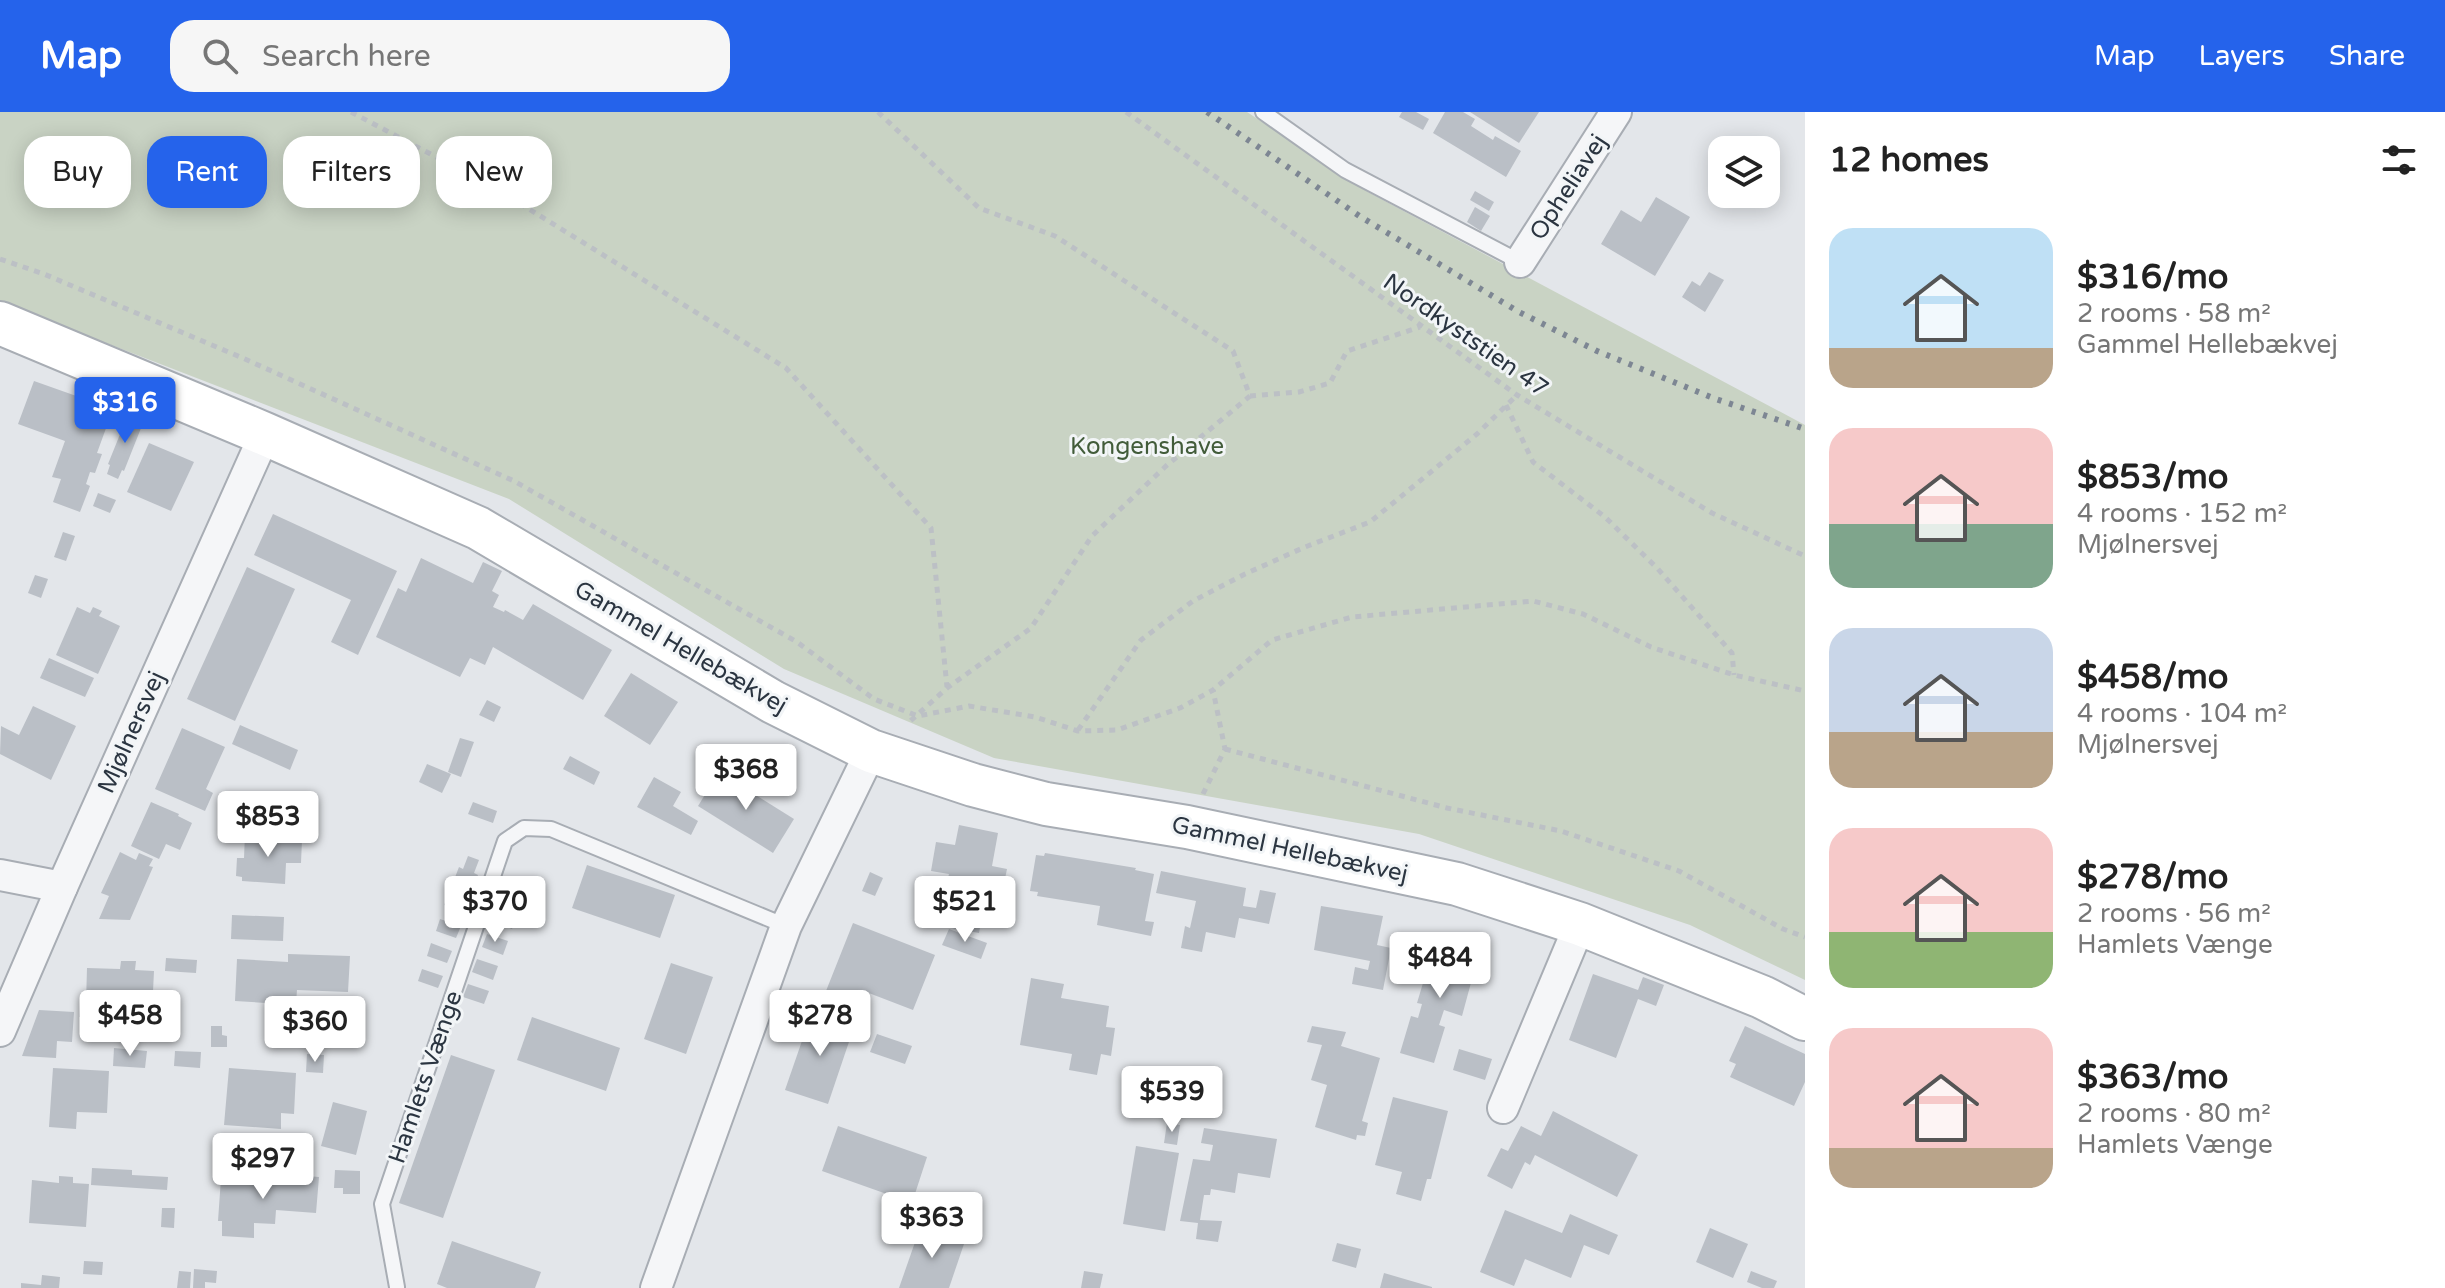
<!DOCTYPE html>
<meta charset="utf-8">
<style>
:root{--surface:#fff;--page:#f6f6f6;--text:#222;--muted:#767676;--accent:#2563eb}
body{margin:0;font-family:"Varela Round",sans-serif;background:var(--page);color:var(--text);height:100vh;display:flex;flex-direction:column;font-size:30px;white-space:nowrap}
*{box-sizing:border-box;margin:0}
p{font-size:26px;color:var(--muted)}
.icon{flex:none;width:44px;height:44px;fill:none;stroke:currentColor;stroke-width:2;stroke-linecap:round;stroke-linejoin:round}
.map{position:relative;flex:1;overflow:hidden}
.sheet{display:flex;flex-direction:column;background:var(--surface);width:640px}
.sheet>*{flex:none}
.banner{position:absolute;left:24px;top:24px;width:760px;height:72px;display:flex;gap:16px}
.fabs{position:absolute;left:1708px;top:24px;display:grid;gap:16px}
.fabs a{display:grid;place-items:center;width:72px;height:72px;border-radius:16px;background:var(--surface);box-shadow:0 4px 20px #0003;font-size:40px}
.price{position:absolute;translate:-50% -68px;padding:0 18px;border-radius:8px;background:#fff;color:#222;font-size:26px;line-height:52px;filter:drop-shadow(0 2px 4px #0008)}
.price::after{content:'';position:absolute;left:50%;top:48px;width:24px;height:18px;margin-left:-12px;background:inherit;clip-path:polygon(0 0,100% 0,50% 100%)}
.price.on{background:var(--accent);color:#fff}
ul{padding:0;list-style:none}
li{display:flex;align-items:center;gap:24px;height:200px;padding:0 24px}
li span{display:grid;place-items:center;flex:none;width:224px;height:160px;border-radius:24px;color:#555}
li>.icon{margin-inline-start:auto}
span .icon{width:96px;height:96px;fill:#fffc;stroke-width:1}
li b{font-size:34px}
h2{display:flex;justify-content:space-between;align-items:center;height:96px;padding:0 24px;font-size:34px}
.tag{padding:0 28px;border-radius:24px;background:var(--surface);box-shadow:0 4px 20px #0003;font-size:28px;line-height:72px}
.tag.on{background:var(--accent);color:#fff}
header{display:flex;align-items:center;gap:48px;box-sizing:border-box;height:112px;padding:0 40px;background:var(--accent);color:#fff}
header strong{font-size:38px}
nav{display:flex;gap:44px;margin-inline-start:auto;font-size:28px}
.search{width:560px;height:72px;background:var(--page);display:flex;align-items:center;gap:20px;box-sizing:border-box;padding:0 28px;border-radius:24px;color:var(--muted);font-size:30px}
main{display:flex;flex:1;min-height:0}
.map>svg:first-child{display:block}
</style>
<header>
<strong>Map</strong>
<div class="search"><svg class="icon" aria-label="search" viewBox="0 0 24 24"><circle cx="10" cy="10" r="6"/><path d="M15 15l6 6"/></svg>Search here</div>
<nav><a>Map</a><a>Layers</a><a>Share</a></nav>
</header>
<main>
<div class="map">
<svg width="1805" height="1176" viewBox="0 0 1805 1176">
<rect width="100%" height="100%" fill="#e3e6ea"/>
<!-- green -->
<path fill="#c9d3c4" d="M0,0H1247L1368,80L1805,313V868L1690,813L1419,722L994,646L784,557L509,387L0,190Z"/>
<!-- building -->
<g fill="#babfc6">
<path d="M1402,0H1416L1429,7L1423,18L1399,5Z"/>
<path d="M1445,0H1463L1475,7L1471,14L1493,28L1495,24L1521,39L1506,65L1433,21Z"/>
<path d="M1470,0H1539L1519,31Z"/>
<path d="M1475,79L1494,90L1489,99L1470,88Z"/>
<path d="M1656,85L1690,105L1655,164L1601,132L1621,98L1641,110Z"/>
<path d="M1475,95L1490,104L1481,119L1467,110Z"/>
<path d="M1709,160L1724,168L1705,200L1682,185L1692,169L1700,174Z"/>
<path d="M34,269L113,297L97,341L102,342L95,361L90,360L86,372L90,374L80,400L53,390L61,367L52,365L65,329L18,312Z"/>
<path d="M129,300L145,306L124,359L122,358L118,367L107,362L110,353L108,352Z"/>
<path d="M149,331L194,350L171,399L127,380Z"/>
<path d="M98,381L116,388L110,401L93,394Z"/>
<path d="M273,402L397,459L358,543L331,530L351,488L254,443Z"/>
<path d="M63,420L75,424L66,449L54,445Z"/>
<path d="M421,446L473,471L483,450L502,459L492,479L499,483L493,495L504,500L505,498L523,508L533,492L612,538L583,588L493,535L485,553L470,546L460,565L376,525L398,476L406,480Z"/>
<path d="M247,455L295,477L235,609L187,587Z"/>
<path d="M35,463L48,467L41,486L28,481Z"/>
<path d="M77,495L90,501L93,495L102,499L99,504L120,514L98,562L56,543Z"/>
<path d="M49,546L94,566L85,585L40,566Z"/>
<path d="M631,561L678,590L650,633L604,604Z"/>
<path d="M487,588L501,595L494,610L479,603Z"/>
<path d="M33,594L76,614L51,668L0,642L1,614L19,623Z"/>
<path d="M240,613L298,638L290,658L232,632Z"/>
<path d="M182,616L225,635L206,677L213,681L205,699L155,677Z"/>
<path d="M460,626L474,630L461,665L448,660Z"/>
<path d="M570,644L600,660L594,673L563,657Z"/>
<path d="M427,652L451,662L442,681L419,670Z"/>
<path d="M719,660L794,707L773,741L698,694Z"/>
<path d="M654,665L681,680L673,694L698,709L691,723L637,695Z"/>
<path d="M151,690L179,702L178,704L192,711L180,738L166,732L159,747L131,734Z"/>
<path d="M473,690L497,699L493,711L468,702Z"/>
<path d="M959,713L998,721L992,754L1007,757L1001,786L986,783L979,821L936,813L949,762L931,759L936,730L955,733Z"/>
<path d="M245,722L302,728L301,751H286L285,772L242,769V765L236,764L237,746H244Z"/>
<path d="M120,740L136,748L139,741L153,747L149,754L153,755L130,808L99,807L109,784L101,781Z"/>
<path d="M1045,741L1136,756L1135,758L1154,762L1145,809L1154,810L1151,824L1097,813L1100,794L1037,784L1038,780L1030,779L1036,743L1044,744Z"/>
<path d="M468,744L479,748L474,761L478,763L474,775L454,768L459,755L463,757Z"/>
<path d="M587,753L675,783L660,826L572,796Z"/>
<path d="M1161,759L1246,776L1243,794L1256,796L1260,778L1276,781L1269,812L1239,806L1235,826L1206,820L1202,840L1181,836L1185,814L1190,816L1196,789L1156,781Z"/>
<path d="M870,760L883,766L875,784L862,779Z"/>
<path d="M504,771L525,778L521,791L500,784Z"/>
<path d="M449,780L470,788L465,800L444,793Z"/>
<path d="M1321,794L1383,804L1377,833L1391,836L1383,878L1352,872L1355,855L1368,858L1370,849L1314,838Z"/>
<path d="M496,796L517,804L512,817L491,809Z"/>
<path d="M232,803L284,805L283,829L231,827Z"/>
<path d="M440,807L461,814L456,826L436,819Z"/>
<path d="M853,811L935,843L913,898L861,878L856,891L826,879Z"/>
<path d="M949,817L987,831L981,847L942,833Z"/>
<path d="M487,822L508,829L503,843L482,835Z"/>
<path d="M431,831L452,839L447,851L427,844Z"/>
<path d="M1435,831L1484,849L1479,869L1472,867L1462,904L1444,898L1439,913L1445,915L1434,951L1400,941L1411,904L1418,906L1422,892L1417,891Z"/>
<path d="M288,842L350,844L348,880L297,878L295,904L266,903V891L235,889L237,847L288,850Z"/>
<path d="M166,846L197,848L196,861L165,859Z"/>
<path d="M477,847L498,854L493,868L472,860Z"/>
<path d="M121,849H136L135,858L154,859L152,900L105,898V906L79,905L80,891H86L87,856L120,857Z"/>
<path d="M671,851L713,865L686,942L644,927Z"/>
<path d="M422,857L443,864L438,876L418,869Z"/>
<path d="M1593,862L1638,878L1643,865L1664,873L1656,894L1638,887L1616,946L1569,928Z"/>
<path d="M1031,866L1064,872L1061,886L1109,894L1106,915L1115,916L1111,944L1101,942L1097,963L1069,958L1072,942L1020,933Z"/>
<path d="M468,872L489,879L484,892L463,885Z"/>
<path d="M39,898L74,900L72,930L57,929L56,946L22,944Z"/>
<path d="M812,900L854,915L828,992L785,978Z"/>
<path d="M532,905L620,936L606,979L517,948Z"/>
<path d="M211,914H222V923L227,924V935H211Z"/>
<path d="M1312,914L1346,920L1341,934L1380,946L1362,1009L1368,1011L1365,1024L1357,1023L1356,1028L1315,1015L1327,973L1311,968L1322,933L1307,930Z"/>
<path d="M1745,914L1805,942V970L1794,994L1730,965L1736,952L1729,949Z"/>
<path d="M877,922L912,934L905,952L870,940Z"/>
<path d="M114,936L147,939L145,956L113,954Z"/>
<path d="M1459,937L1492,947L1485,968L1453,958Z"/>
<path d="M175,939L201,940L200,956L174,954Z"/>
<path d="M307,942L324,943L323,961L306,960Z"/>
<path d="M451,943L495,958L443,1106L399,1091Z"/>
<path d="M53,956L109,959L107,1001L77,1000L76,1017L49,1015Z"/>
<path d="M229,956L296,961L294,1002L281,1001V1017L224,1013Z"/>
<path d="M1393,985L1448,999L1431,1067H1427L1421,1089L1396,1082L1402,1060L1375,1053Z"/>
<path d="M1199,986L1205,996L1188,1006L1182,996Z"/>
<path d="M333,990L367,999L356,1043L321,1034Z"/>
<path d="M1553,999L1638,1043L1617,1085L1535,1043L1530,1053L1525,1050L1512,1077L1487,1064L1501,1036L1508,1039L1521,1014L1541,1024Z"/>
<path d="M1167,1011L1180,1013L1177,1033L1164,1031Z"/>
<path d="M838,1014L927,1045L912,1091L822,1059Z"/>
<path d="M1204,1016L1277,1027L1270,1066L1238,1061L1235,1081L1211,1077L1210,1083H1204L1200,1108L1222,1109L1218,1130L1196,1127L1198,1111L1180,1109L1193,1047L1210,1049L1213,1033L1201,1031Z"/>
<path d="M1136,1034L1179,1041L1165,1119L1123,1112Z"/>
<path d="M92,1056L132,1058V1063L168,1065L167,1078L91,1073Z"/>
<path d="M335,1058L360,1059V1082H343V1076H334Z"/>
<path d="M273,1061L319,1065L316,1101L276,1098L275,1112L254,1111V1126L222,1124V1109H218L221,1066L272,1069Z"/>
<path d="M59,1064L73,1065V1071L89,1072L86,1115L29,1111L32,1068L59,1071Z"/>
<path d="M162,1096H175L174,1116L161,1115Z"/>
<path d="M1505,1098L1562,1121L1570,1102L1618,1123L1609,1143L1584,1133L1571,1166L1525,1147L1514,1174L1480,1160Z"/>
<path d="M921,1113L965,1129L949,1176H899Z"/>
<path d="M1710,1116L1748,1132L1733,1166L1696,1150Z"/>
<path d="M452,1129L541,1160L535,1176H447L437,1172Z"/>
<path d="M1337,1131L1361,1137L1356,1156L1332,1149Z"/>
<path d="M84,1149L103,1150L102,1163L83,1162Z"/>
<path d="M194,1157L217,1159L216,1171L205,1170V1176H193Z"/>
<path d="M179,1159L191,1160L190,1176H177Z"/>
<path d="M1084,1159L1103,1162L1100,1176H1081Z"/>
<path d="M1751,1159L1777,1169L1774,1176H1762L1747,1170Z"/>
<path d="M1384,1161L1432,1175V1176H1380Z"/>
<path d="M42,1163L60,1165L59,1176H21V1171L41,1173Z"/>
</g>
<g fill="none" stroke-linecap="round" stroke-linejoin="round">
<!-- lane casing -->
<g stroke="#a8adb4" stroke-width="18">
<g id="lane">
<path d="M1263,0L1345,58L1520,150"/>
<path d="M397,1175L382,1092L505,729L524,716L551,717L786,814"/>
</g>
</g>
<!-- street casing -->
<g stroke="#a8adb4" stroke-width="34">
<g id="street">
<path d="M1520,150L1616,0"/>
<path d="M0,763L62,775"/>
<path d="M0,919L62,775L265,322"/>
<path d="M1503,996L1580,812"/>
<path d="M656,1176L786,814L871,639"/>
</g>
</g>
<!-- secondary casing -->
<g stroke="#a8adb4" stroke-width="46">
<path id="secondary" d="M0,211L265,322L478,416L773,590L871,639L973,673L1046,692L1187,715L1457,772L1580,812L1762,885L1805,907"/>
</g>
<!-- path -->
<g stroke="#bcc0c5" stroke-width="5" stroke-dasharray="6 6" stroke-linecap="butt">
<path d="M351,0L495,76L786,256L931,416L947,575"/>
<path d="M878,0L979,96L1055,124L1233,239L1250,284L1166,354L1092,424L1031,516L947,576L907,612"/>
<path d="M1126,0L1517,283L1712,401L1805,444"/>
<path d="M0,147L44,162L245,247L514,369L797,530L874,587L918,604L969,594L1035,605L1078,619L1117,618L1180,596L1213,578L1272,528L1352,505L1533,489L1583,502L1651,535L1734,563L1805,579"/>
<path d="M1250,284L1299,280L1330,271L1347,239L1420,215"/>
<path d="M1506,293L1533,350L1605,405L1658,457L1732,541L1734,563"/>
<path d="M1078,618L1141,528L1193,489L1245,462L1305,435L1370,410L1477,322L1517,283"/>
<path d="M1225,637L1447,696L1561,719L1679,759L1783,817L1805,825"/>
<path d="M1203,682L1225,637L1213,578"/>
</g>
<!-- lane -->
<use href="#lane" stroke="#f5f6f8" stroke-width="14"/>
<!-- street -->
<use href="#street" stroke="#f5f6f8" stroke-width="30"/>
<!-- secondary -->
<use href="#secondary" stroke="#fff" stroke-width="42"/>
<!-- rail -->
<path stroke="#7d8693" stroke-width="6" stroke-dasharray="4 8" stroke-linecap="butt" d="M1207,0L1361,105L1519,200L1597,239L1713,286L1805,317"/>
</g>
<g text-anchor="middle" stroke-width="6" stroke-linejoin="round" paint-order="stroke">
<!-- street labels -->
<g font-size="24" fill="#2b3541" stroke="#f2f5f7">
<text transform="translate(1568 75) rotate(-57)" y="8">Opheliavej</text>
<text transform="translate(1466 223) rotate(35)" y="8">Nordkyststien 47</text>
<text transform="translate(681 535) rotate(30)" y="8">Gammel Hellebækvej</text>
<text transform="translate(131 620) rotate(-66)" y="8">Mjølnersvej</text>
<text transform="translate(1290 737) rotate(12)" y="8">Gammel Hellebækvej</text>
<text transform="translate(425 965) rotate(-71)" y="8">Hamlets Vænge</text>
</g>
<!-- park labels -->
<g font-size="24" fill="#425c3a" stroke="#f2f5f7">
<text x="1147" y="342">Kongenshave</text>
</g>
</g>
</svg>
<div class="fabs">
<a><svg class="icon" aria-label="layers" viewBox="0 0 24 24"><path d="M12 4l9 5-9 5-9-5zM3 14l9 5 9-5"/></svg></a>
</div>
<b class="price on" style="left:125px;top:333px">$316</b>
<b class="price" style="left:746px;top:700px">$368</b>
<b class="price" style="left:268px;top:747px">$853</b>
<b class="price" style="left:495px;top:832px">$370</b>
<b class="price" style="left:965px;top:832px">$521</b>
<b class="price" style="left:1440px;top:888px">$484</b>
<b class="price" style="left:130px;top:946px">$458</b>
<b class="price" style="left:820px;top:946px">$278</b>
<b class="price" style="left:315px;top:952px">$360</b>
<b class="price" style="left:1172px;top:1022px">$539</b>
<b class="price" style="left:263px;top:1089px">$297</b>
<b class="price" style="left:932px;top:1148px">$363</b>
<div class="banner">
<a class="tag">Buy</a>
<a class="tag on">Rent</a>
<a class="tag">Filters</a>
<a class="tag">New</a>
</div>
</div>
<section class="sheet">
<h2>12 homes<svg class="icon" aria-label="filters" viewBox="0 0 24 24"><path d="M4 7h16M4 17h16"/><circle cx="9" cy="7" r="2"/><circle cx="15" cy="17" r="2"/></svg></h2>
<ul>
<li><span style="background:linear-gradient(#bfe0f5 75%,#b9a48a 0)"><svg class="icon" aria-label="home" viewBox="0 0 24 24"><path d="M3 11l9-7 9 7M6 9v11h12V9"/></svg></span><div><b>$316/mo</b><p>2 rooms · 58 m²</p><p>Gammel Hellebækvej</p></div></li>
<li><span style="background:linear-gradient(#f6c9c9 60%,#7fa58c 0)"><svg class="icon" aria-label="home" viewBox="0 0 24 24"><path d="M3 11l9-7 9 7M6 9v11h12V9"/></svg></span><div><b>$853/mo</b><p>4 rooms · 152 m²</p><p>Mjølnersvej</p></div></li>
<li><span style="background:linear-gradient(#c9d6e8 65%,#b9a48a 0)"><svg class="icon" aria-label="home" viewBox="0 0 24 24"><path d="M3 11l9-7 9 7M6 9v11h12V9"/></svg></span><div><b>$458/mo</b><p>4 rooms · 104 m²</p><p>Mjølnersvej</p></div></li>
<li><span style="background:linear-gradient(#f6c9c9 65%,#8fb573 0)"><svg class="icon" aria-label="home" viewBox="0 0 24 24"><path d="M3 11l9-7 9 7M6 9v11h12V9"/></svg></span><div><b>$278/mo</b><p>2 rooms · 56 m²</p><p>Hamlets Vænge</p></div></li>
<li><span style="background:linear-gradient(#f6c9c9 75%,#b9a48a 0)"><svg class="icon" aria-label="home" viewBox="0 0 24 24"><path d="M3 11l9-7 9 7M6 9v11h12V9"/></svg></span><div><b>$363/mo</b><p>2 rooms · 80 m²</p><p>Hamlets Vænge</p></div></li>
</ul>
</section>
</main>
